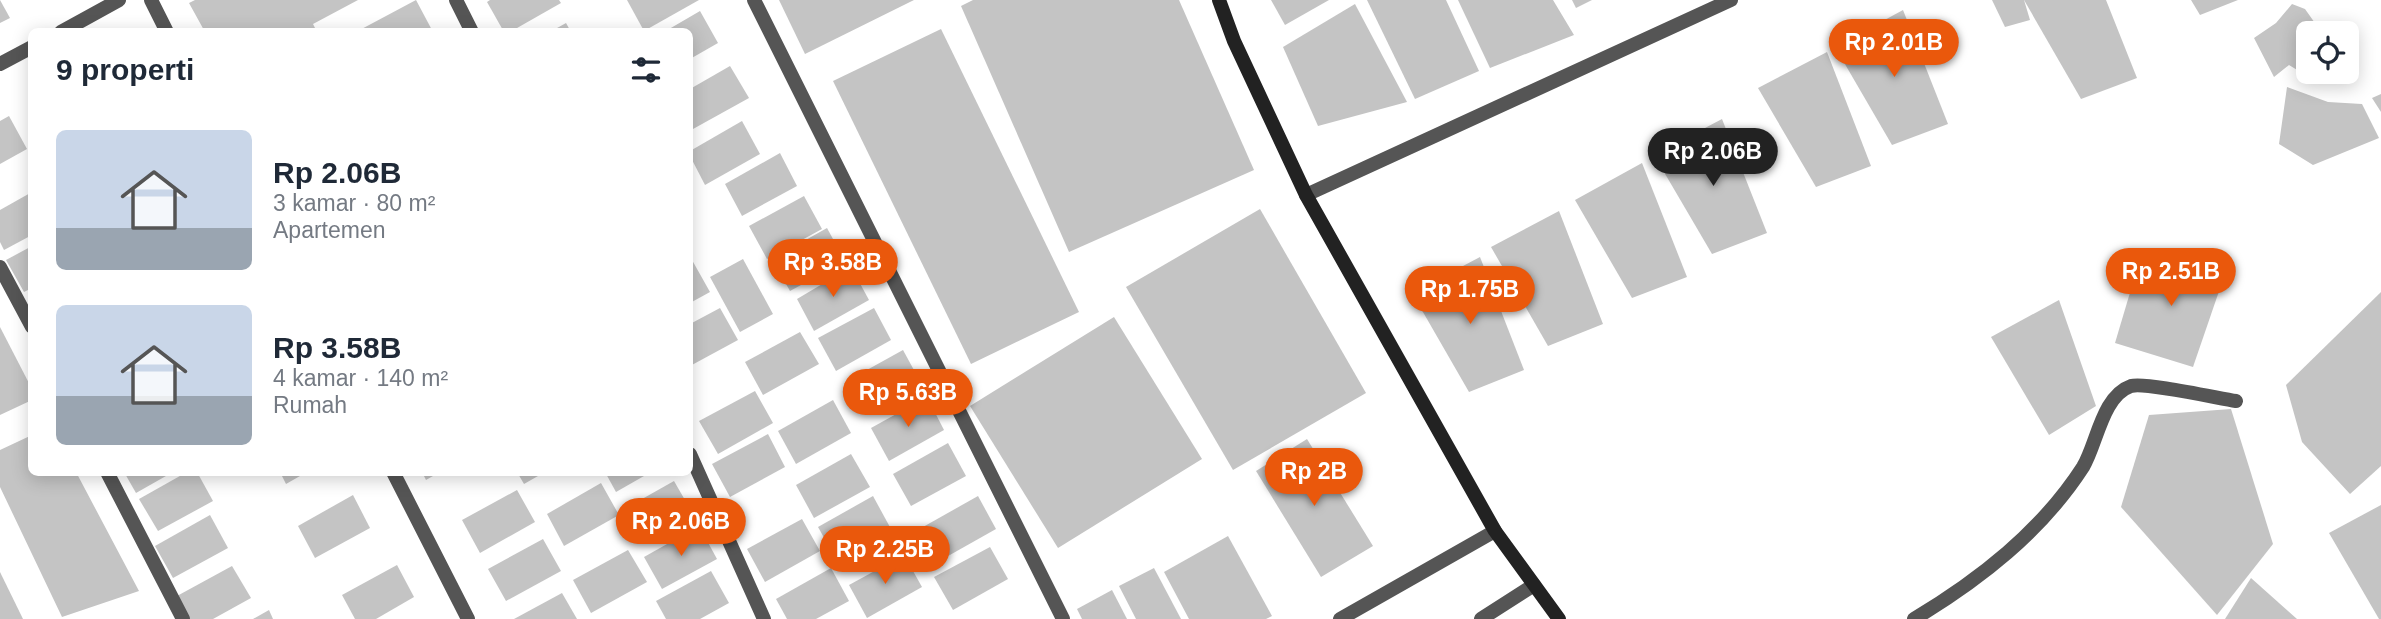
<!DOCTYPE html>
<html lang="id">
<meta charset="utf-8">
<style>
:root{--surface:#fff;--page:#f6f6f7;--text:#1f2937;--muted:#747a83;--accent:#ea580c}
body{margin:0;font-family:Helvetica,sans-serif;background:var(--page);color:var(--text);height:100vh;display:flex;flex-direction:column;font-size:26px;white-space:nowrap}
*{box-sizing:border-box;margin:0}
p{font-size:23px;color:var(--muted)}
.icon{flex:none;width:38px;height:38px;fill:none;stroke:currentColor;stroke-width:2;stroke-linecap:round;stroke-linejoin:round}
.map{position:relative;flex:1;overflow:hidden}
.sheet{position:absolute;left:28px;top:28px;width:665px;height:448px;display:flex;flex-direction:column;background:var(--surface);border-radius:10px;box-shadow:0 4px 18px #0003}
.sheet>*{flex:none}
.buttons{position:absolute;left:2296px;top:21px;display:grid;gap:14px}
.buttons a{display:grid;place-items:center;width:63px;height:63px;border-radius:10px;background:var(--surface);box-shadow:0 4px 18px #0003;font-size:35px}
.price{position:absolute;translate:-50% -60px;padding:0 16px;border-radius:24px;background:var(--accent);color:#fff;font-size:23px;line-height:46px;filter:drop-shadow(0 2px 4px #0008)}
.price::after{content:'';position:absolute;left:50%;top:42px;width:21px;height:16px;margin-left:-10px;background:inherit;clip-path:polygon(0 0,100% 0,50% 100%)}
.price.on{background:#222;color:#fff}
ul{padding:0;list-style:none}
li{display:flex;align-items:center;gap:21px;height:175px;padding:0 28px}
li span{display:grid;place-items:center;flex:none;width:196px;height:140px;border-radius:10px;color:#555}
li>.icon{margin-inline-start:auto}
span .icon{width:84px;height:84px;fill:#fffc;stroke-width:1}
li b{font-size:30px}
h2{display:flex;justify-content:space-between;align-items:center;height:84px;padding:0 28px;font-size:30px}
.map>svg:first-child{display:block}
</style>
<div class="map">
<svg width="2381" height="619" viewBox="0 0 2381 619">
<rect width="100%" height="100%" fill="#fff"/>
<!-- building -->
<g fill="#c4c4c4">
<path d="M0,0L10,18L0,23Z"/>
<path d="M195,0H358L313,24L317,32H205L189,3Z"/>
<path d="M416,0L433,32H356Z"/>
<path d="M490,0H559L561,3L510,32H504L487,2Z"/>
<path d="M627,0H699L644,31Z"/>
<path d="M779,0H914L805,54Z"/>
<path d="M973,0H1179L1254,170L1069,252L961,6Z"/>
<path d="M1271,0H1329L1285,25Z"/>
<path d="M1367,0H1446L1479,71L1415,99Z"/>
<path d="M1458,0H1553L1574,35L1490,68Z"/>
<path d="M1572,0H1592L1576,8Z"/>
<path d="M1992,0H2024L2030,20L2005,27Z"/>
<path d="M2024,0H2106L2137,78L2081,99Z"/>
<path d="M2191,0H2238L2200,15Z"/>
<path d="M1355,4L1407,102L1318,126L1283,47Z"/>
<path d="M2292,4L2305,9L2322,33H2308V72H2311L2307,76L2289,65L2274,77L2254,38L2276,23Z"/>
<path d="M1903,10L1948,124L1892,145L1835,47Z"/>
<path d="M700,11L718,43L690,59V32H664Z"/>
<path d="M566,23L571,32H550Z"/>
<path d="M941,29L1079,312L971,364L833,81Z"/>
<path d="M1827,52L1871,166L1816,187L1758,88Z"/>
<path d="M730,66L749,98L693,129L690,122V89Z"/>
<path d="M2287,87L2328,102L2362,104L2379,138L2313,165L2279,144Z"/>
<path d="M2381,94V112L2372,98Z"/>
<path d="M9,116L27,149L0,164V121Z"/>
<path d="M1722,119L1767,233L1712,254L1654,155Z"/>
<path d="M742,121L760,154L705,185L690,156V151Z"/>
<path d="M780,153L797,186L742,216L725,184Z"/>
<path d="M1642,163L1687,277L1632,298L1575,200Z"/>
<path d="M32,192V235L4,250L0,242V210Z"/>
<path d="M804,196L822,229L767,259L749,226Z"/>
<path d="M1260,209L1366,393L1233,470L1126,287Z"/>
<path d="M1559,211L1603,324L1548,346L1491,247Z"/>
<path d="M827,228L845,261L790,291L772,259Z"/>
<path d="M32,246V288L24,292L6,260Z"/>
<path d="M1480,257L1524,370L1469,392L1412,293Z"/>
<path d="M743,259L773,314L740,332L710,277Z"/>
<path d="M2140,259L2228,265L2193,367L2115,343Z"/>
<path d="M692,260L710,292L690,303V261Z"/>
<path d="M851,267L869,300L814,331L797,299Z"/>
<path d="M2381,292V466L2350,494L2302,442L2286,385Z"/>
<path d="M2059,300L2096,406L2049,435L1991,337Z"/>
<path d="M720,308L738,340L690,366V324Z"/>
<path d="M874,308L891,340L836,371L818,338Z"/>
<path d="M1114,317L1202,459L1058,548L970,406Z"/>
<path d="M0,327L32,389V400L0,415Z"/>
<path d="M800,332L819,364L763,395L745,362Z"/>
<path d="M903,350L921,383L865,414L847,381Z"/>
<path d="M755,391L773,423L718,454L699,421Z"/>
<path d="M927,397L944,430L889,461L871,428Z"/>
<path d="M833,400L851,433L796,464L778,431Z"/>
<path d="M2231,409L2273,544L2217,615L2121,507L2149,415Z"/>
<path d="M768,434L785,467L730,497L712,464Z"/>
<path d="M32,435V472H76L139,591L62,617L0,487V450Z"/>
<path d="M1307,439L1373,546L1321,577L1256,471Z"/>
<path d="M948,443L966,476L911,506L893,474Z"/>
<path d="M851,454L870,487L814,518L796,485Z"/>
<path d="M124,472H173L136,493Z"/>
<path d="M187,472H197L213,501L158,531L139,499Z"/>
<path d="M280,472H307L286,484Z"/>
<path d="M422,472H440L426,480Z"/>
<path d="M517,472H545L524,484Z"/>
<path d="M605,472H651L616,492Z"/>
<path d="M674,481L693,514L637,544L619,512Z"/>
<path d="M601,483L619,515L564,546L547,514Z"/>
<path d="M517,490L535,522L480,553L462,520Z"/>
<path d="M353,495L370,528L315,558L298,526Z"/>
<path d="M873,496L891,529L836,559L818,527Z"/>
<path d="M978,496L996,529L941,560L923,527Z"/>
<path d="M2381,505V619H2379L2329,533Z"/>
<path d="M210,515L228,548L173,578L155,546Z"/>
<path d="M802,519L820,551L765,582L747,549Z"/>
<path d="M699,526L717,559L662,589L644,557Z"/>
<path d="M1228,536L1272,616L1266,619H1189L1164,572Z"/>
<path d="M543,539L561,571L506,601L488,569Z"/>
<path d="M990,547L1008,579L953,610L934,577Z"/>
<path d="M628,550L647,582L591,613L573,580Z"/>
<path d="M904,555L922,587L867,618L849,585Z"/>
<path d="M397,565L414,597L376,619H355L342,595Z"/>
<path d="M232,566L251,598L213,619H190L177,596Z"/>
<path d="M831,568L849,601L816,619H787L776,599Z"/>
<path d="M1154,568L1181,619H1136L1119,586Z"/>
<path d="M711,571L729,603L700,619H666L656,601Z"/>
<path d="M0,572L23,619H0Z"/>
<path d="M2251,578L2297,619H2225Z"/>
<path d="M1112,590L1127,619H1082L1077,609Z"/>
<path d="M562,593L577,619H514Z"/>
<path d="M269,610L273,619H253Z"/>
</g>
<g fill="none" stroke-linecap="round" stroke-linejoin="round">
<!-- service -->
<path stroke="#555" stroke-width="14" d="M1481,619L1534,585"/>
<!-- minor -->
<g stroke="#555" stroke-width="14">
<path d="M151,0L167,32"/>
<path d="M456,0L472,32"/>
<path d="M754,0L1063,619"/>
<path d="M0,267L32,327"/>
<path d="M690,454L764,619"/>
<path d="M107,472L183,619"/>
<path d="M393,472L468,619"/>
<path d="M1914,619C1979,580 2041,532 2083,467C2097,444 2102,396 2131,386C2145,382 2217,398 2236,401"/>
</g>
<!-- tertiary -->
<g stroke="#555" stroke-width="14">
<path d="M61,32L119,0"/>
<path d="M0,64L32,47"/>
<path d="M1306,195L1731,0"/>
<path d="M1340,619L1495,531"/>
</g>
<!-- secondary -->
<path stroke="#222" stroke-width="14" d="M1219,0L1234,41L1306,195L1495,531L1559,619"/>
</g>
</svg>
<div class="buttons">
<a><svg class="icon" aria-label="locate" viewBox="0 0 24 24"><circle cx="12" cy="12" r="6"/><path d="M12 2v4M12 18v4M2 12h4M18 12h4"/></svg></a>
</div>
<b class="price" style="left:1894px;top:79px">Rp 2.01B</b>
<b class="price on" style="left:1713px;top:188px">Rp 2.06B</b>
<b class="price" style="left:833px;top:299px">Rp 3.58B</b>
<b class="price" style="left:2171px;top:308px">Rp 2.51B</b>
<b class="price" style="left:1470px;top:326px">Rp 1.75B</b>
<b class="price" style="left:908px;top:429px">Rp 5.63B</b>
<b class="price" style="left:1314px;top:508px">Rp 2B</b>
<b class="price" style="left:681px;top:558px">Rp 2.06B</b>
<b class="price" style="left:885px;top:586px">Rp 2.25B</b>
<section class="sheet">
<h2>9 properti<svg class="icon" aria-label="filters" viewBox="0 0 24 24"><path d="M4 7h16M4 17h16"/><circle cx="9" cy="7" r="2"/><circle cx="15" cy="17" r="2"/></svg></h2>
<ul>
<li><span style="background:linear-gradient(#c9d6e8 70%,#9aa5b1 0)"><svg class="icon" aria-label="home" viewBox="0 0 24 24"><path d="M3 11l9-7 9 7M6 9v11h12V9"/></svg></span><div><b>Rp 2.06B</b><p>3 kamar · 80 m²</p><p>Apartemen</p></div></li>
<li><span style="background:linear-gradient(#c9d6e8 65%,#9aa5b1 0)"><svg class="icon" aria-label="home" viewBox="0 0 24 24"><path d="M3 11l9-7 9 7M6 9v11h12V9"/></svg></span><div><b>Rp 3.58B</b><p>4 kamar · 140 m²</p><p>Rumah</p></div></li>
</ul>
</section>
</div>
